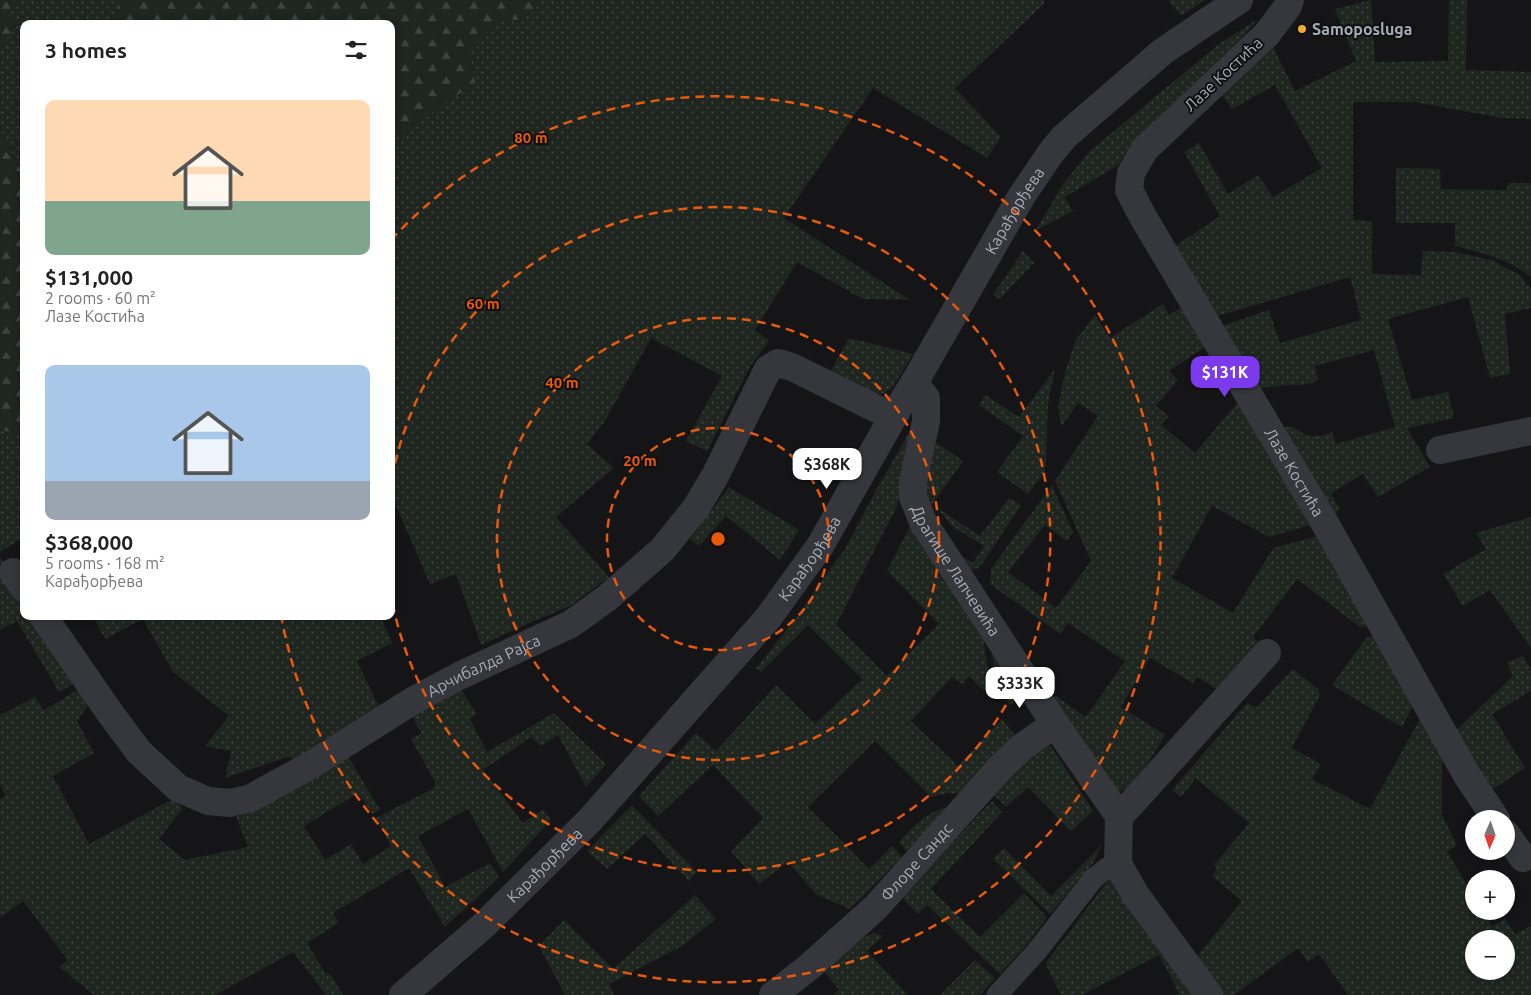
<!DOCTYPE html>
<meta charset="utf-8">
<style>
:root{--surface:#fff;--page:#f2f2f2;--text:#222;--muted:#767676;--accent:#7c3aed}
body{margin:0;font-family:Ubuntu,sans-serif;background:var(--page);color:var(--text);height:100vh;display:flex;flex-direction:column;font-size:19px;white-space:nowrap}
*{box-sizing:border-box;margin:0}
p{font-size:16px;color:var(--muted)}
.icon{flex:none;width:28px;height:28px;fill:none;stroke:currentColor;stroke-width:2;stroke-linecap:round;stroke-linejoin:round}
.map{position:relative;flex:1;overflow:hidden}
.drawer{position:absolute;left:20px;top:20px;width:375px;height:600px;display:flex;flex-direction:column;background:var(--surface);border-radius:10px;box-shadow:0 2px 8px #0003}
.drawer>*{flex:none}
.needle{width:32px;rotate:182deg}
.buttons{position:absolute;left:1465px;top:810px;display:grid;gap:10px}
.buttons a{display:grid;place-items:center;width:50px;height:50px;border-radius:50%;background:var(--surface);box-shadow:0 2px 8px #0003;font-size:25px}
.price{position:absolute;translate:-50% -42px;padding:0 11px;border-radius:10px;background:#fff;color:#222;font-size:16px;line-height:32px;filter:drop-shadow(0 1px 2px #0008)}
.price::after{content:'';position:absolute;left:50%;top:30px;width:15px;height:11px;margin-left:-8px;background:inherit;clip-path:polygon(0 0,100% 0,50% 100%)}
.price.selected{background:var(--accent);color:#fff}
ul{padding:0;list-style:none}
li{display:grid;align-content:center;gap:10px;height:265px;padding:0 25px}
li span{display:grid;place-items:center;height:155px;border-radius:10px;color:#555}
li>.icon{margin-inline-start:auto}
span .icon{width:90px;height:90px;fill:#fffc;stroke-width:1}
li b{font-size:21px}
h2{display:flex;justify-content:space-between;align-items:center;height:60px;padding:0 25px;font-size:21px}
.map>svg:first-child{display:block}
</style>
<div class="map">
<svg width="1531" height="995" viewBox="0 0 1531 995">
<defs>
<pattern id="grass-dots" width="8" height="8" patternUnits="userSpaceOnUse" patternTransform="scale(1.25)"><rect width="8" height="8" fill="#1f2620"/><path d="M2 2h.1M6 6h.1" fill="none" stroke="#3d433e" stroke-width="1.8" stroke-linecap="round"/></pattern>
<pattern id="forest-firs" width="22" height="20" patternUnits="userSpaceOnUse" patternTransform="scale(1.25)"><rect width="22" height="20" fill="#1f2620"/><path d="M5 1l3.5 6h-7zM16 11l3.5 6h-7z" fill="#3d433e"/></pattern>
</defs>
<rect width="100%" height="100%" fill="#151517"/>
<!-- grass -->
<g fill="url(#grass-dots)" fill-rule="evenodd">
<path d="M18,0H118L117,24H24V176L0,129V48L13,29L11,5Z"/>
<path d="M539,0H1043L1045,3L955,88L1001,137L987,158L873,88L784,218L910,300L863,299L797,262L755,330L769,341L751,365L707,451L686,441L722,376L651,338L605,421L587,444L614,468L556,517L609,577L570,606L534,621L481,645L456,574L430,584L391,494V141L475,83L469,51L485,39L498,18L517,20L532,13Z"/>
<path d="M1168,0H1205L1181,16Z"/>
<path d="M1371,0L1375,62L1448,61L1449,0H1467L1466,70L1531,72V119L1502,118L1414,102H1353V220L1372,221V274L1421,275L1423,251L1455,252L1491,260L1520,275L1531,289V308L1505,314L1510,374L1490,378L1468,297L1388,319L1412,400L1448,392L1454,418L1407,428L1430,467L1378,497L1363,474L1331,493L1340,510L1333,514L1280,428C1295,424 1296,431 1307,435C1315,438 1325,435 1332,432L1336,444L1395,427L1374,350L1315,366L1318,381L1304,385H1290L1260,388L1222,326L1269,310L1280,343L1361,320L1350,277L1218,316L1175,246L1220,216L1184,152L1199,143L1228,194L1258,175L1273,197L1322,168L1275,85L1232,109L1218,90L1271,43L1295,91L1356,61L1335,9Z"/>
<path d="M1258,19L1238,42L1161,114L1134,143L1118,165L1065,197L1073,211L1036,230L1063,184L1090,151L1219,44Z"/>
<path d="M1396,168L1440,169L1441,189L1507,190L1508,183H1531V277C1509,259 1482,253 1455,246V223H1396Z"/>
<path d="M1023,251L1034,263L1000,299L993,295Z"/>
<path d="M1163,304L1169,315L1181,308L1205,347L1169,371L1178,380L1156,406L1169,416L1161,425L1195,453L1239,401L1314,524L1269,537L1212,506L1172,578L1233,613L1273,548L1321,535L1373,625L1360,627L1297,579L1253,637L1261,644L1218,690L1197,677L1193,683L1150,658L1121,707L1165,735C1156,749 1137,786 1122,791C1121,792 1115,791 1114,791L1051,700L1054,695L1086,717L1125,661L1068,623L1060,634L990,584L991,569L1052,485L1073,532L1067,541L1045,525L1008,572L1056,608L1091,561L1055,481L1098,416L1078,403L1061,427L1058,406L1065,373L1075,341L1095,315L1110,338Z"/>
<path d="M849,338L913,354L892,388L885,393L875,394L830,372Z"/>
<path d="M1055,369L1048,403L1046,462L1044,473L1028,494L997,472L1023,436L979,405L985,395L1019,417Z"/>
<path d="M0,429L18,435L24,433V537L0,552Z"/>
<path d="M911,429L897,506L836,625L887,676L939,624L887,571L912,522L981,626L991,688L987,694L969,676L962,684L952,677L911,721L958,766L1002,719L1017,738L967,794L949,793L931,797L875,741L808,807L869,869L892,846L902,857L850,909L817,895L788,862L759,884L731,851L763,818L713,765L658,816L639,796L696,733L716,751L776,685L815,724L862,679L808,625L761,672L756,668L798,616L824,577L845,549L875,492Z"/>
<path d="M933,440L963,461L933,503L929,506L922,477Z"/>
<path d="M729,487L799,530L780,560L726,516L699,546L690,539Z"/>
<path d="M1009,498L1021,505L982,564L977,569L968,570L952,550L973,563L984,546L953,527L936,507L980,536Z"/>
<path d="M1531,517V648L1490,590L1463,606L1443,574L1486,549L1476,533Z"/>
<path d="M0,557L24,594V616H38L79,681L59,692L17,621L0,630Z"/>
<path d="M93,616H380L392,643L357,661L380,709L298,759L287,757L225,778L231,751L205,746L229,716L173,672L143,619L105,639Z"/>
<path d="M1378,635L1415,702L1402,727L1332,685L1366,638Z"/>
<path d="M990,640L1037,721L1020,697L1010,705L998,693Z"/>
<path d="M1523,656L1531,669V691L1492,714L1525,768L1487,793L1452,734L1513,676L1507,662Z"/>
<path d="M1293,669L1318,689L1320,695L1292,748L1321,764L1312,779L1370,809L1421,717L1442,756V815L1457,845L1447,852L1474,896V911H1483L1492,926L1505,919L1515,934L1531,926V995H1348L1319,954L1308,962L1298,948L1234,995H1223L1195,959L1242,901L1212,876L1217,869L1214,865L1249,823L1196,778L1181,797L1172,790L1247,703L1256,708ZM1474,939H1506V971H1474Z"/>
<path d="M82,687L91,701L77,721L94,753L53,776L89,844L173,799L183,808L159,839L185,860L248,847L236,817L259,807L348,756L380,810L372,814L358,793L304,826L325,860L351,844L363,864L391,846L376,818L434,788L435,782L411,739L421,733L410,712L459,687L477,714L470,719L487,752L554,713L606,764L586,787L558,735L541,746L531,737L483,770L523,823L543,809L551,820L503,872L468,809L418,836L445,887L490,863L499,877L445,927L409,868L333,913L339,923L307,943L325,973L331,975L343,995H326L293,952L217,994L218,995H94L59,967L68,960L23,901L0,918V799L5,796L0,783V715L35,697L44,710Z"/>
<path d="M1051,746L1093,811L1071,831L1028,787L1006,807L994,795L1027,757Z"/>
<path d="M992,801L1002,812L931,889L980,937L1024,893L1047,917L1025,947L1000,974L927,905L918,914L901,897Z"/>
<path d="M632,805L697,872L689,881L645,834L607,869L587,851Z"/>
<path d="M942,808L951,809L906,851L899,842C912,828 924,815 942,808Z"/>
<path d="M1102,845L1094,862L1050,914L993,859L1004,848L1051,896Z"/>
<path d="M1113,874L1200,995H1176L1179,993L1159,955L1082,995H1061L1047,967V961Z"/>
<path d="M695,895L716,919L682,946L609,984L614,995H565L539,946L564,920L613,969Z"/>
<path d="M874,933L883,936L867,951L908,995H833L839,990L823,970L863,937Z"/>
<path d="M975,960L995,978L980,995H940Z"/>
</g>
<!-- forest -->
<g fill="url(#forest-firs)">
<path d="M0,0H18L11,5L13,29L0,48Z"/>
<path d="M118,0H539L532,13L517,20L498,18L485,39L469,51L475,83L391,141V24H117Z"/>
<path d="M0,129L24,176V433L18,435L0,429Z"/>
</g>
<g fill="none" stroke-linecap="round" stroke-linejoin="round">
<!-- service -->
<path stroke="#36373c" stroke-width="21" d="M997,995L1037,951L1093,879L1107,868L1118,864"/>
<!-- minor -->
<g stroke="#36373c" stroke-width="28">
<path id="s1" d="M1290,0L1288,6L1267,34L1145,149L1131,173L1129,190L1143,217L1323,520L1468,777L1496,819"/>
<path id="s2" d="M914,383L926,398V421L913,481V497L923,522L1055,724L1119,816L1118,864L1135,894L1209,995"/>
<path d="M1440,450L1531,431"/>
<path d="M13,572L24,588"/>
<path id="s3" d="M43,616L110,713L139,752L178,788L208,801L230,803L251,798L311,765L414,700L459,676L571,624L607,598L662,550L696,508L715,476L768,369L778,363L792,367L893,417"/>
<path d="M1119,816L1132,803L1267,653"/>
<path d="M1506,834L1523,858"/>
<path id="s4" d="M773,995L809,967L876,907L1000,768L1022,747L1055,724"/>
</g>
<!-- tertiary -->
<path stroke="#36373c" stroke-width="28" id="s5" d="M403,995L484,925L590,820L768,618L820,546L893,417L914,383L1021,197L1050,154L1064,137L1162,52L1239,0"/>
</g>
<!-- distance rings -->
<g fill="none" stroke="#e8590c" stroke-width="2.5" stroke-dasharray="9 6">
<circle cx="718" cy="539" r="111"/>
<circle cx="718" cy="539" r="221"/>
<path d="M392 478A332 332 0 1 1 392 600"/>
<path d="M391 240A443 443 0 1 1 282 620"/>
</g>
<!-- markers -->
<circle fill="#f2a931" stroke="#101012" stroke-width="2" cx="1302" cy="29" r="5"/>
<g text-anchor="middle" stroke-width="4" stroke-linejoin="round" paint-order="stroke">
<!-- poi labels -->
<g font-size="16" font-weight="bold" fill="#a6acb7" stroke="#101012" text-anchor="start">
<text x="1312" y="35">Samoposluga</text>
</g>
<!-- street labels -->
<g font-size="16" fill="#a6acb7" stroke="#101012">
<text transform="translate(1223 74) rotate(-43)" y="6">Лазе Костића</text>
<text dy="6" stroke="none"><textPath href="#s5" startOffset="1002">Карађорђева</textPath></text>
<text dy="6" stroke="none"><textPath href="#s1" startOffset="581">Лазе Костића</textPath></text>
<text dy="6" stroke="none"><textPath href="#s5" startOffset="598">Карађорђева</textPath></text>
<text dy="6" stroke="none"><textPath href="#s2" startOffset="205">Драгише Лапчевића</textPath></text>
<text dy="6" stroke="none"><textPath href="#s3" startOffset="564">Арчибалда Рајса</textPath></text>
<text dy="6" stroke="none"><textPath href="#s4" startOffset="196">Флоре Сандс</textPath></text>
<text dy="6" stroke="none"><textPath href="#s5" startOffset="192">Карађорђева</textPath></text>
</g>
</g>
<circle cx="718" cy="539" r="8" fill="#e8590c" stroke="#101012" stroke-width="2.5"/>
<g font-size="15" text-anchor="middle" font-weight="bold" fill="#e8590c" stroke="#101012" stroke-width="4" stroke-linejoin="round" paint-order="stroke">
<text x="531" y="143">80 m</text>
<text x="483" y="309">60 m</text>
<text x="562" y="388">40 m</text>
<text x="640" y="466">20 m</text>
</g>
</svg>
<div class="buttons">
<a><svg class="needle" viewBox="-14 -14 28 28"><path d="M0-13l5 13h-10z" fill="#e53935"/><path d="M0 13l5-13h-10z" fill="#767676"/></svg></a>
<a>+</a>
<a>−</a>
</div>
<b class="price selected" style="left:1225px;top:398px">$131K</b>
<b class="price" style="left:827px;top:490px">$368K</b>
<b class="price" style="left:1020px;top:709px">$333K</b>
<section class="drawer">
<h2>3 homes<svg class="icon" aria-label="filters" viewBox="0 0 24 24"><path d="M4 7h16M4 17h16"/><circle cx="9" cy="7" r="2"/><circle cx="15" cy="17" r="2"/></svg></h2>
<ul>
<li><span style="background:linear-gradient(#ffd9b3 65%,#7fa58c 0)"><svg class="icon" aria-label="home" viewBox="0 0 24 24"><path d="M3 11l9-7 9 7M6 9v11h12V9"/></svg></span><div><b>$131,000</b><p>2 rooms · 60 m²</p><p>Лазе Костића</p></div></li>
<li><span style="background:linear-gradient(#a9c7e8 75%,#9aa5b1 0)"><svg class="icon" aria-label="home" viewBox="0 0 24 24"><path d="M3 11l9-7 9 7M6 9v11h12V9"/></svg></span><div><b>$368,000</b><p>5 rooms · 168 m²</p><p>Карађорђева</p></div></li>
</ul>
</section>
</div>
